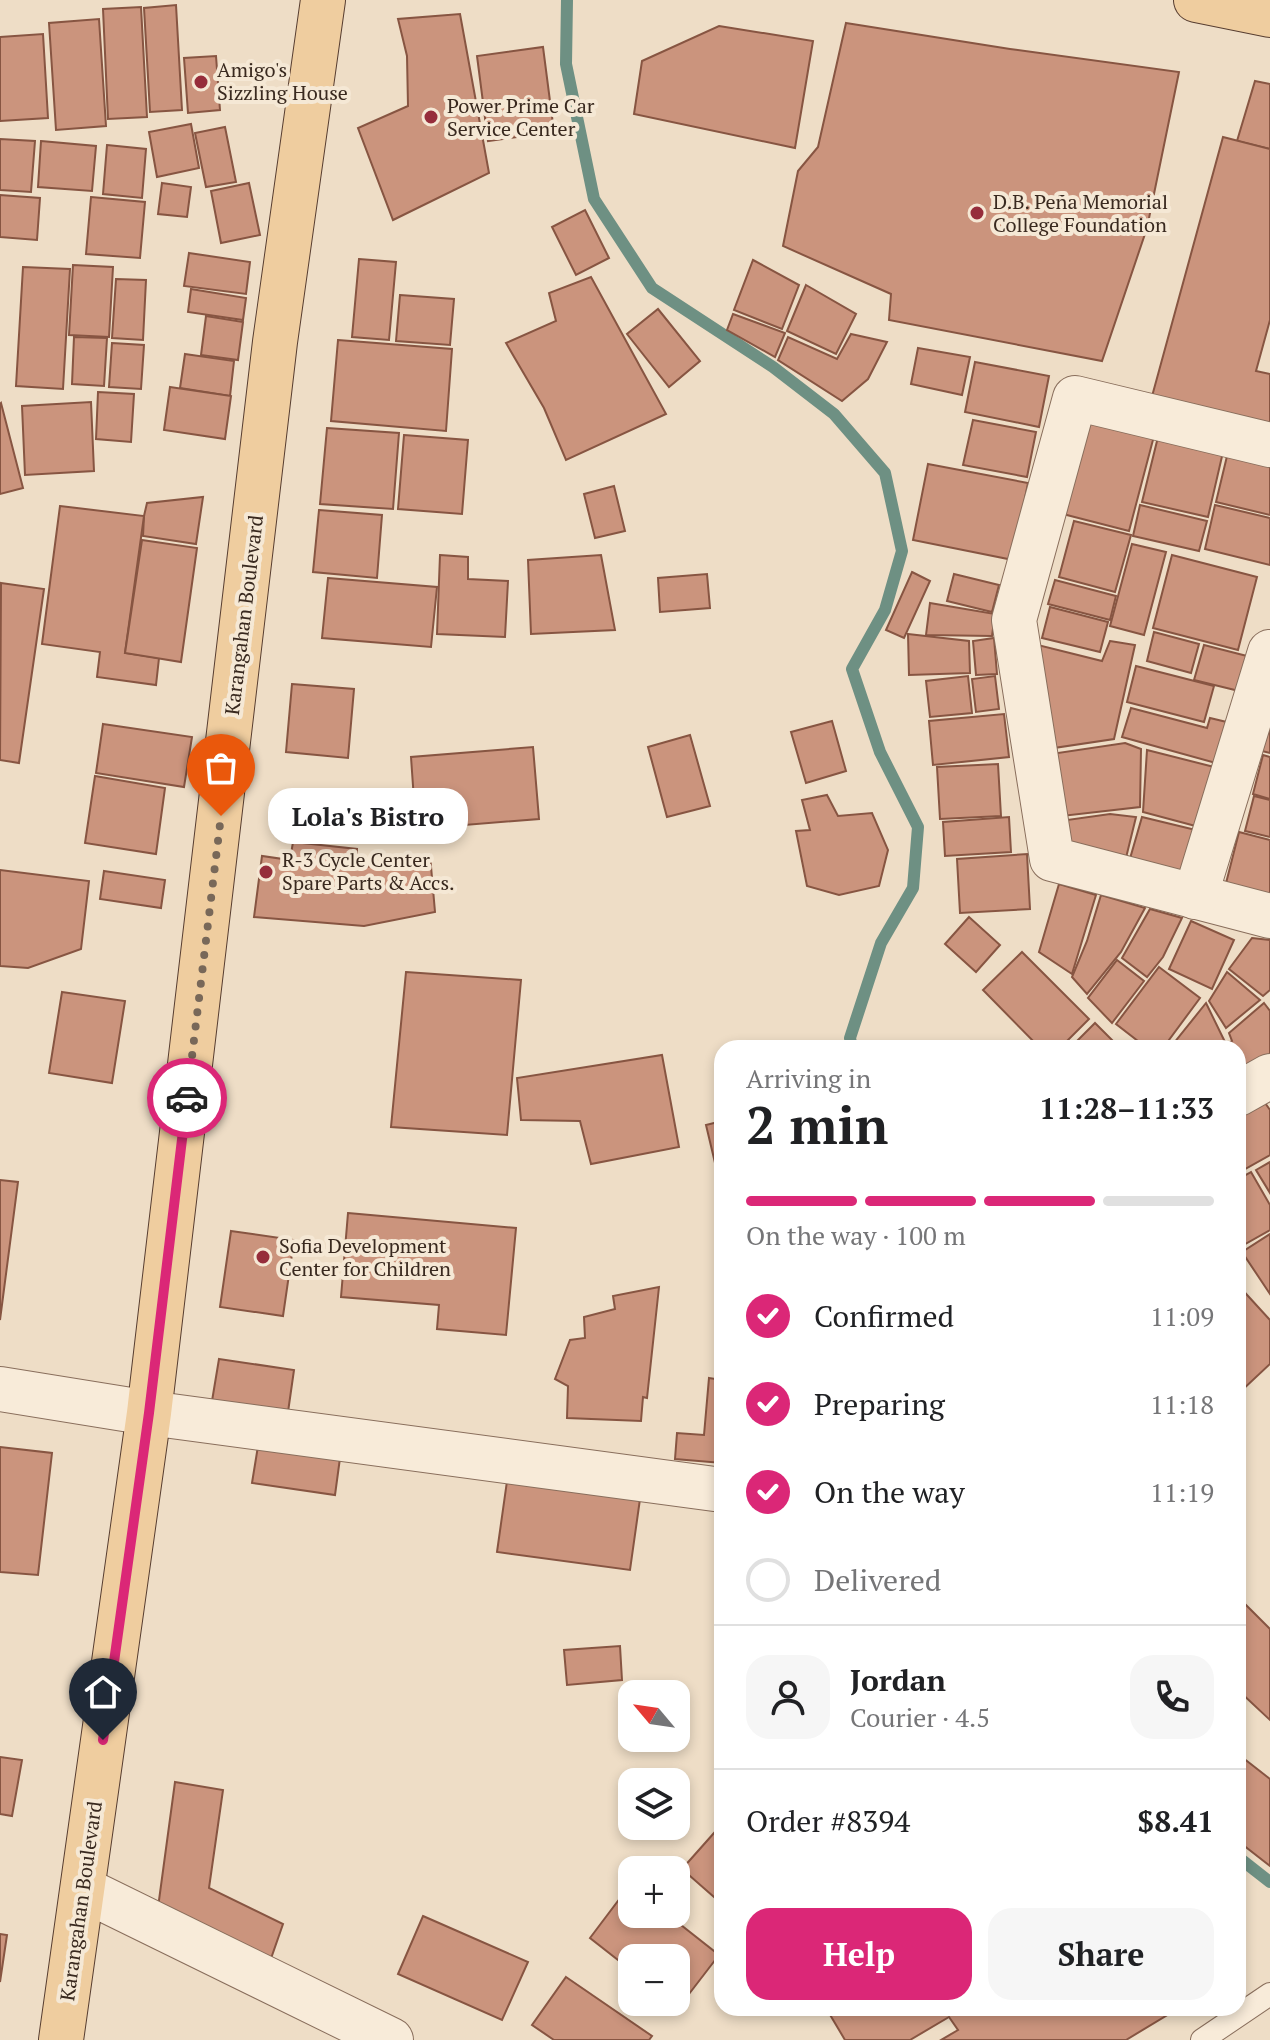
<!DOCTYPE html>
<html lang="en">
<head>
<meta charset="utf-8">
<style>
	body { margin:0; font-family:"PT Serif",serif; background:#f6f6f6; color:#202124; height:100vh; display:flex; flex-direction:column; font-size:30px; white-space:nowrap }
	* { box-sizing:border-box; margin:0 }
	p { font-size:26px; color:#757577 }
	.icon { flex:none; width:44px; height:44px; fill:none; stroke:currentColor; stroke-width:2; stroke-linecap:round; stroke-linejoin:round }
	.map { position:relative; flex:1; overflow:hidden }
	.details { position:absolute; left:714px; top:1040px; width:532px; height:976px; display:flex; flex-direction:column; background:#fff; border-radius:24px; box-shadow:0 4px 12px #0003 }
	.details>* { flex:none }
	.needle { width:52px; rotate:299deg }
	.buttons { position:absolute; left:618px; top:1680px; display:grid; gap:16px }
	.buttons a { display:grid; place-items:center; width:72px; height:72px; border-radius:16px; background:#fff; box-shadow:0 4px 12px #0003; font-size:40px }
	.pin { position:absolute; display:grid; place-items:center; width:68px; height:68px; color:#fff; margin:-82px -34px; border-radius:50% 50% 50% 0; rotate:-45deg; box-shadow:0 0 8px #0007 }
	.pin .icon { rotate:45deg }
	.courier { position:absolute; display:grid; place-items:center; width:80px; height:80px; margin:-40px; border:6px solid #db2777; border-radius:50%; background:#fff; color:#222; box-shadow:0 2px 10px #0007 }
	.bubble { position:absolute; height:56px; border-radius:24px; background:#fff; box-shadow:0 4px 12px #0003; font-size:26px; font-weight:600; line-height:56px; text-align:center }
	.overview em { font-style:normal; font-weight:600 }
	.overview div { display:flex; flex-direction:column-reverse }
	.overview { display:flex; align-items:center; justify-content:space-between; height:136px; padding:0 32px }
	h1 { font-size:52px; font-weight:600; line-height:60px }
	.bar { display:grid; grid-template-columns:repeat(4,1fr); gap:12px 8px; align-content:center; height:96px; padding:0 32px }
	.bar i { height:10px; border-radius:6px; background:#e0e0e0 }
	.bar .current { background:#db2777 }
	.bar p { grid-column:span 4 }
	.line { display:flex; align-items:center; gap:20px; padding:0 32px; border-top:2px solid #e0e0e0 }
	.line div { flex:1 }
	.round { display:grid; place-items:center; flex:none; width:84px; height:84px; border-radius:24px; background:#f6f6f6 }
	ol { padding:0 32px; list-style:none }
	li { display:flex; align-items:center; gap:24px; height:88px }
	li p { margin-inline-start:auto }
	li .icon { padding:8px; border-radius:50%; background:#db2777; color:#fff; stroke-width:4 }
	li:last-child { color:#757577 }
	li i { width:44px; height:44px; border:4px solid #e0e0e0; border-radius:50% }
	.button { display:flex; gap:16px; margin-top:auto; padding:16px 32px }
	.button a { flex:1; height:92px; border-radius:24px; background:#db2777; color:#fff; font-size:32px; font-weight:600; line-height:92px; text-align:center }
	.button a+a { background:#f6f6f6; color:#202124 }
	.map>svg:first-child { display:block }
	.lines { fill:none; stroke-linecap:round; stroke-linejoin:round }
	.stream { stroke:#6e9083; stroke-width:12 }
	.building { fill:#cb947d; stroke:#875542; stroke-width:2 }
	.service-casing { stroke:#896e5c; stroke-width:24 }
	.minor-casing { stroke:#896e5c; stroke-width:46 }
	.primary-casing { stroke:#573d30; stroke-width:46 }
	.service { stroke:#f8ebd9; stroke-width:22 }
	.minor { stroke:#f8ebd9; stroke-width:44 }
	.primary { stroke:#efcd9f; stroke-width:44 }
	.done { stroke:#786859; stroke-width:8; stroke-dasharray:0 14.4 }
	.route { stroke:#db2777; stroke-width:10 }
	.poi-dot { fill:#962d3b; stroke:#f5e8d5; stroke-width:3 }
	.labels { text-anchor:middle; stroke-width:8; stroke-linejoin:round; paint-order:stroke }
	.poi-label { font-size:20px; fill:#39291f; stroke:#f5e8d5; text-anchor:start }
	.street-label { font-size:20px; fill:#39291f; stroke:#f5e8d5 }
</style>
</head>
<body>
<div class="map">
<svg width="1270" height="2040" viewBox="0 0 1270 2040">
	<rect width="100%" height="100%" fill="#eeddc6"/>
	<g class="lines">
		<g class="stream">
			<polyline points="567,0 566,64 594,199 652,288 773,367 834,414 885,473 902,551 885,610 852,669 880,752 918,827 913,888 881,943 850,1038 852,1048"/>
			<polyline points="1238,1857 1270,1882"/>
		</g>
	</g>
	<g class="building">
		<polygon points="176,5 182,110 150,112 144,8"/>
		<polygon points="141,7 147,117 108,119 103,9"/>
		<polygon points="460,14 489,173 393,220 358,128 408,106 407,56 398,19"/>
		<polygon points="99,19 106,126 56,130 49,23"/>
		<polygon points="846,23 1010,49 1179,72 1147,228 1102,361 889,320 891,294 783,246 798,171 818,147"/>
		<polygon points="719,26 813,41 795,148 634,114 642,61"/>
		<polygon points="43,34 48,118 0,121 0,37"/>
		<polygon points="543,47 554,132 488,141 477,56"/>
		<polygon points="216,56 220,110 188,113 184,58"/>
		<polygon points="1255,81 1270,84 1270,149 1237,141"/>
		<polygon points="191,124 199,168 157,177 149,132"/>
		<polygon points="225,127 236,182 206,187 195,133"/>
		<polygon points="1223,137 1270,149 1270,320 1256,371 1270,374 1270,432 1151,400"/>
		<polygon points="0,139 35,141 31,192 0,190"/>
		<polygon points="41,141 96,146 92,191 38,187"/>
		<polygon points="107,145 146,149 142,198 103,194"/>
		<polygon points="162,183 191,187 187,217 158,214"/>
		<polygon points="249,183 260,235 221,243 211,191"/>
		<polygon points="0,195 40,198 37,240 0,237"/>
		<polygon points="91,197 145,202 140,258 86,254"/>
		<polygon points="585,210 609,258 576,275 552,227"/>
		<polygon points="189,253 250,262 246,294 184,286"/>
		<polygon points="359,259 396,262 389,340 352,337"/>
		<polygon points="753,260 799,285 782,329 734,310"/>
		<polygon points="73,265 113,267 109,337 69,335"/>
		<polygon points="23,267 70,269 63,389 16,386"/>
		<polygon points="591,277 666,414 566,460 544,408 506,343 556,321 549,293"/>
		<polygon points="116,279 146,280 143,340 112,338"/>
		<polygon points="806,285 856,314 836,354 787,331"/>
		<polygon points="191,289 246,298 243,320 188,312"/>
		<polygon points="400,295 454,299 450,345 396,341"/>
		<polygon points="658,309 700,361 669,387 627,334"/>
		<polygon points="733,314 785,333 775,357 727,330"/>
		<polygon points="206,316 243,322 238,360 201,355"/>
		<polygon points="851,334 887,342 868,379 842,401 778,360 788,337 837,359"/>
		<polygon points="74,337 107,338 104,386 72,384"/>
		<polygon points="338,340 452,349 446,431 331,421"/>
		<polygon points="112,343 144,345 141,389 109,387"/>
		<polygon points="918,348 970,357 962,395 911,384"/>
		<polygon points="185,354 234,361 230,396 180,388"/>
		<polygon points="975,362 1049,376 1039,427 965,412"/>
		<polygon points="170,387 231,396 225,439 164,430"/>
		<polygon points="98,392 134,394 131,442 96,439"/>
		<polygon points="91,402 94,471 25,475 22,406"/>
		<polygon points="1,403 23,488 0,494 0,404"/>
		<polygon points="1084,417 1154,436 1129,531 1059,513"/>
		<polygon points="973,420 1036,432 1027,477 963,465"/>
		<polygon points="327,428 399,433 393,509 320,504"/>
		<polygon points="404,435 468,440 462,514 398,509"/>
		<polygon points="1158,437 1223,452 1208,517 1142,502"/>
		<polygon points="1228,452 1270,461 1270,515 1216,502"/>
		<polygon points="928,464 1028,483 1013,560 913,540"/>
		<polygon points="614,486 625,531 595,538 584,494"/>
		<polygon points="203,497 196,544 143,536 144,516 147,503"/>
		<polygon points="1140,505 1207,521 1199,551 1133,536"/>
		<polygon points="1215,505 1270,518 1270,565 1205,549"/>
		<polygon points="60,506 144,516 125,653 159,658 156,685 97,677 100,652 42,644"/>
		<polygon points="319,510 382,515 377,578 313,572"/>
		<polygon points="1074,521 1131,535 1115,592 1059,577"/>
		<polygon points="142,540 197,548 181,662 125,653"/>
		<polygon points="1132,544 1166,552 1144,635 1110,626"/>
		<polygon points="440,555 468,557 468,579 508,581 505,637 437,634"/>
		<polygon points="601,555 615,630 531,634 528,560"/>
		<polygon points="1172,555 1257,577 1238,650 1153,628"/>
		<polygon points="912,572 930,581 904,638 886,630"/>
		<polygon points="707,574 710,608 660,612 658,578"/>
		<polygon points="954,574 999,585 992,612 947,601"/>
		<polygon points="328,578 437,587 431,647 322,638"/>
		<polygon points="1055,580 1116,596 1110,620 1048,604"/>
		<polygon points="1,583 44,589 19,763 0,760"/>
		<polygon points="930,603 995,614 992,636 926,635"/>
		<polygon points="1050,607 1108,622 1100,652 1042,638"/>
		<polygon points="1154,632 1199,644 1191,673 1147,661"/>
		<polygon points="908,634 969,641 970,673 909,675"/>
		<polygon points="994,638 997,674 976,675 973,641"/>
		<polygon points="1110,641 1135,645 1114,739 1047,749 1038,645 1102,661"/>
		<polygon points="1204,645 1247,656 1239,691 1194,680"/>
		<polygon points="1136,666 1214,686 1204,722 1127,702"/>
		<polygon points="968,676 972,713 930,717 926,681"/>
		<polygon points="995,676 999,709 976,712 972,679"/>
		<polygon points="292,684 354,689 348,758 286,752"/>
		<polygon points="1131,708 1207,728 1210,718 1235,724 1223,765 1122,737"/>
		<polygon points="1004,714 1009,757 933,765 929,721"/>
		<polygon points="832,721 846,771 806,783 791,732"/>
		<polygon points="103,724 192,737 184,787 96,773"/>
		<polygon points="1270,726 1270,753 1262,751"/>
		<polygon points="690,735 710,806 667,817 648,747"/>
		<polygon points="1125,743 1141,749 1140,807 1062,816 1051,754"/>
		<polygon points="533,747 539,819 416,829 411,757"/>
		<polygon points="1147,750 1222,769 1203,828 1143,812"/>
		<polygon points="1263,755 1270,757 1270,799 1253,794"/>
		<polygon points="998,764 1001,816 940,819 937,767"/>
		<polygon points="95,776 165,788 156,854 85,843"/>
		<polygon points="827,795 838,816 872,813 888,850 879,886 839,895 807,886 796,831 810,830 802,800"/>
		<polygon points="1254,796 1270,800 1270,837 1245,831"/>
		<polygon points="1110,814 1136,817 1123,870 1070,854 1060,821"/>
		<polygon points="1009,817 1011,852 945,856 943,822"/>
		<polygon points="1142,817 1204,832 1190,885 1127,869"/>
		<polygon points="1239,832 1270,840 1270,907 1223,895"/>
		<polygon points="293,842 357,849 356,869 430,855 435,912 364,926 254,917 262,856 290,860"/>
		<polygon points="1027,854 1030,909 960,913 957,859"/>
		<polygon points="0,870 89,881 81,949 28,968 0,966"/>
		<polygon points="104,871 165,880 161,908 100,899"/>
		<polygon points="1059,884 1096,895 1072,974 1039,952"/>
		<polygon points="1101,895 1145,908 1121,952 1087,994 1072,977 1087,941"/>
		<polygon points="1150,909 1182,918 1163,957 1147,977 1122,958"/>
		<polygon points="969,917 1000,945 976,972 945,944"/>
		<polygon points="1191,921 1234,940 1212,989 1169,969"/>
		<polygon points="1252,938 1270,940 1270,990 1263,996 1229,969"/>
		<polygon points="1022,952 1089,1019 1060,1048 1040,1048 983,990"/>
		<polygon points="1117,960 1144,981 1112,1023 1088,998"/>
		<polygon points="1159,967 1200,998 1163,1048 1147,1048 1116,1024"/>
		<polygon points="406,972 521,980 507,1135 391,1127"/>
		<polygon points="1227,972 1260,1000 1226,1028 1209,1001"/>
		<polygon points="62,992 125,1001 112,1083 49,1073"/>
		<polygon points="1206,1003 1225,1042 1217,1048 1170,1048"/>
		<polygon points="1264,1003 1270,1011 1270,1063 1238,1081 1238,1048 1223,1048 1232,1041 1229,1033"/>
		<polygon points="1095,1023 1120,1048 1070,1048"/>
		<polygon points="662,1055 679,1147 591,1164 580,1121 521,1120 517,1078"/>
		<polygon points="1263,1100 1270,1110 1270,1155 1238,1173 1238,1113"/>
		<polygon points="722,1121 722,1166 716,1167 706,1125"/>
		<polygon points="1270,1162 1270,1193 1256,1170"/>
		<polygon points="1251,1172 1270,1205 1270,1230 1240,1247 1238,1244 1238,1179"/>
		<polygon points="0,1180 18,1182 0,1320"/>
		<polygon points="348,1213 516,1228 506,1335 437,1329 439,1305 341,1297"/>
		<polygon points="231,1231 294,1240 283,1316 220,1307"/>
		<polygon points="1270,1234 1270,1294 1242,1252"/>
		<polygon points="1238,1285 1270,1320 1270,1364 1238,1394"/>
		<polygon points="659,1287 647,1398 643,1397 641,1421 567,1418 568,1386 555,1379 570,1340 585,1338 584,1317 615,1309 613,1296"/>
		<polygon points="219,1359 294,1370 288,1412 212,1401"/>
		<polygon points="709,1378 722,1380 722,1463 675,1459 677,1433 704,1435"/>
		<polygon points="258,1446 340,1458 335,1495 252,1483"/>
		<polygon points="0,1447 52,1453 38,1575 0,1572"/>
		<polygon points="507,1481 640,1499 630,1570 497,1552"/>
		<polygon points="1238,1597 1270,1629 1270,1720 1238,1690"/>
		<polygon points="620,1646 622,1680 567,1685 564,1650"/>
		<polygon points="1238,1754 1270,1779 1270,1866 1238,1841"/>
		<polygon points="0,1757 22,1760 12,1816 0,1814"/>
		<polygon points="175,1782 223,1790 209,1888 283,1924 268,1967 157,1915"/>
		<polygon points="722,1824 722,1904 682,1869"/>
		<polygon points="630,1885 632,1887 632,1914 667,1914 719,1955 679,2007 672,2002 676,2002 676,1958 632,1958 632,1971 590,1938"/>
		<polygon points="423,1916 528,1962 502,2020 398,1974"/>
		<polygon points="0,1934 7,1935 0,1982"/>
		<polygon points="566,1977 652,2036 649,2040 554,2040 532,2025"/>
		<polygon points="826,2008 990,2008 992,2011 997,2008 1179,2008 1126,2040 941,2040 958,2030 949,2017 910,2040 845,2040"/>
	</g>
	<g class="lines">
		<defs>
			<polyline id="service" points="1202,2040 1270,1994"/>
			<g id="minor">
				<polyline points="1270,445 1075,398 1014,620 1052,859 1270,916"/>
				<polyline points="1195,897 1270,652"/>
				<polyline points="1238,1094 1270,1076"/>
				<polyline points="0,1389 149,1413 722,1490"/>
				<polyline points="83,1889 391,2040"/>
			</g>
			<g id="primary">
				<polyline points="1196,0 1270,15"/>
				<polyline points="61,2040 149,1413 275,342 323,0"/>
			</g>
		</defs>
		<use href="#service" class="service-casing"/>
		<use href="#minor" class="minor-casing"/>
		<use href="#primary" class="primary-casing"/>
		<use href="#service" class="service"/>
		<use href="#minor" class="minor"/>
		<use href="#primary" class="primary"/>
	</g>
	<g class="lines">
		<polyline class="done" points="187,1098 221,816"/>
		<polyline class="route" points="103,1740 149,1413 187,1098"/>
	</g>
	<g class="poi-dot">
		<circle cx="201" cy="82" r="8"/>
		<circle cx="431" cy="117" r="8"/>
		<circle cx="977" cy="213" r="8"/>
		<circle cx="266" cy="872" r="8"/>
		<circle cx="263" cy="1257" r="8"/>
	</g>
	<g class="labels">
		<g class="poi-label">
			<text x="217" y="77">Amigo's<tspan x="217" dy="23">Sizzling House</tspan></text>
			<text x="447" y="113">Power Prime Car<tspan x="447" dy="23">Service Center</tspan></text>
			<text x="993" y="209">D.B. Peña Memorial<tspan x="993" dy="23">College Foundation</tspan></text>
			<text x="282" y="867">R-3 Cycle Center<tspan x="282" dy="23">Spare Parts &amp; Accs.</tspan></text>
			<text x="279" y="1253">Sofia Development<tspan x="279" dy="23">Center for Children</tspan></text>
		</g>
		<g class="street-label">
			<text transform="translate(244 615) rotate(-83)" y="7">Karangahan Boulevard</text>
			<text transform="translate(81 1901) rotate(-82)" y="7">Karangahan Boulevard</text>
		</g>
	</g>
</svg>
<div class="buttons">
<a><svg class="needle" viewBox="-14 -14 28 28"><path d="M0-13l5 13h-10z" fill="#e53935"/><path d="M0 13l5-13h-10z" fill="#757577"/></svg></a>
<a><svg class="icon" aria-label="layers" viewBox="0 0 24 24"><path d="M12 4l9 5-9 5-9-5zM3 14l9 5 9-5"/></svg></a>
<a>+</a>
<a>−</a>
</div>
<div class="pin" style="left:221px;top:816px;background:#ea580c"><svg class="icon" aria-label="bag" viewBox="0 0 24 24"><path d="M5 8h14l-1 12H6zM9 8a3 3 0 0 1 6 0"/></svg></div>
<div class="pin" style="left:103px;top:1740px;background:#1f2937"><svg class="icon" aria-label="home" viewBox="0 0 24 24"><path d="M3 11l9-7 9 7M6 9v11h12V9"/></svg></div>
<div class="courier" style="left:187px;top:1098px"><svg class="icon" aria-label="car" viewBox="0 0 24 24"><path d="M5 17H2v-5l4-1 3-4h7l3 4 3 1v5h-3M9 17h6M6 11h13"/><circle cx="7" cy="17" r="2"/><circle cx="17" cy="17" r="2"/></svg></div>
<div class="bubble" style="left:268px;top:788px;width:200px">Lola's Bistro</div>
<section class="details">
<div class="overview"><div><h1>2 min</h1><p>Arriving in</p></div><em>11:28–11:33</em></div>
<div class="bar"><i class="current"></i><i class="current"></i><i class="current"></i><i></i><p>On the way · 100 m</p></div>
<ol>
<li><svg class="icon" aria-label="check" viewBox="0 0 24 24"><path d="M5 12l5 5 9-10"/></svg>Confirmed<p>11:09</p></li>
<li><svg class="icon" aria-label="check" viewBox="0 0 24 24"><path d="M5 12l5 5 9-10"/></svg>Preparing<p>11:18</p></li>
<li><svg class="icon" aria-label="check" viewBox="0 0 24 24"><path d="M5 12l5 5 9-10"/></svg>On the way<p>11:19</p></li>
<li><i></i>Delivered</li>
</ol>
<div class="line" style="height:144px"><a class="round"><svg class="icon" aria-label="person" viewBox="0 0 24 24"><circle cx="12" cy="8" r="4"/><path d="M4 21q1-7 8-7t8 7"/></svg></a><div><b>Jordan</b><p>Courier · 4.5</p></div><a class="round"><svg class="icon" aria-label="phone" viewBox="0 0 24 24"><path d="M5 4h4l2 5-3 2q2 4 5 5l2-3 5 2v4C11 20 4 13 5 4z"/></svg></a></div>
<div class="line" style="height:104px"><div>Order #8394</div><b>$8.41</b></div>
<div class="button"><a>Help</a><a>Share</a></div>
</section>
</div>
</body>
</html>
